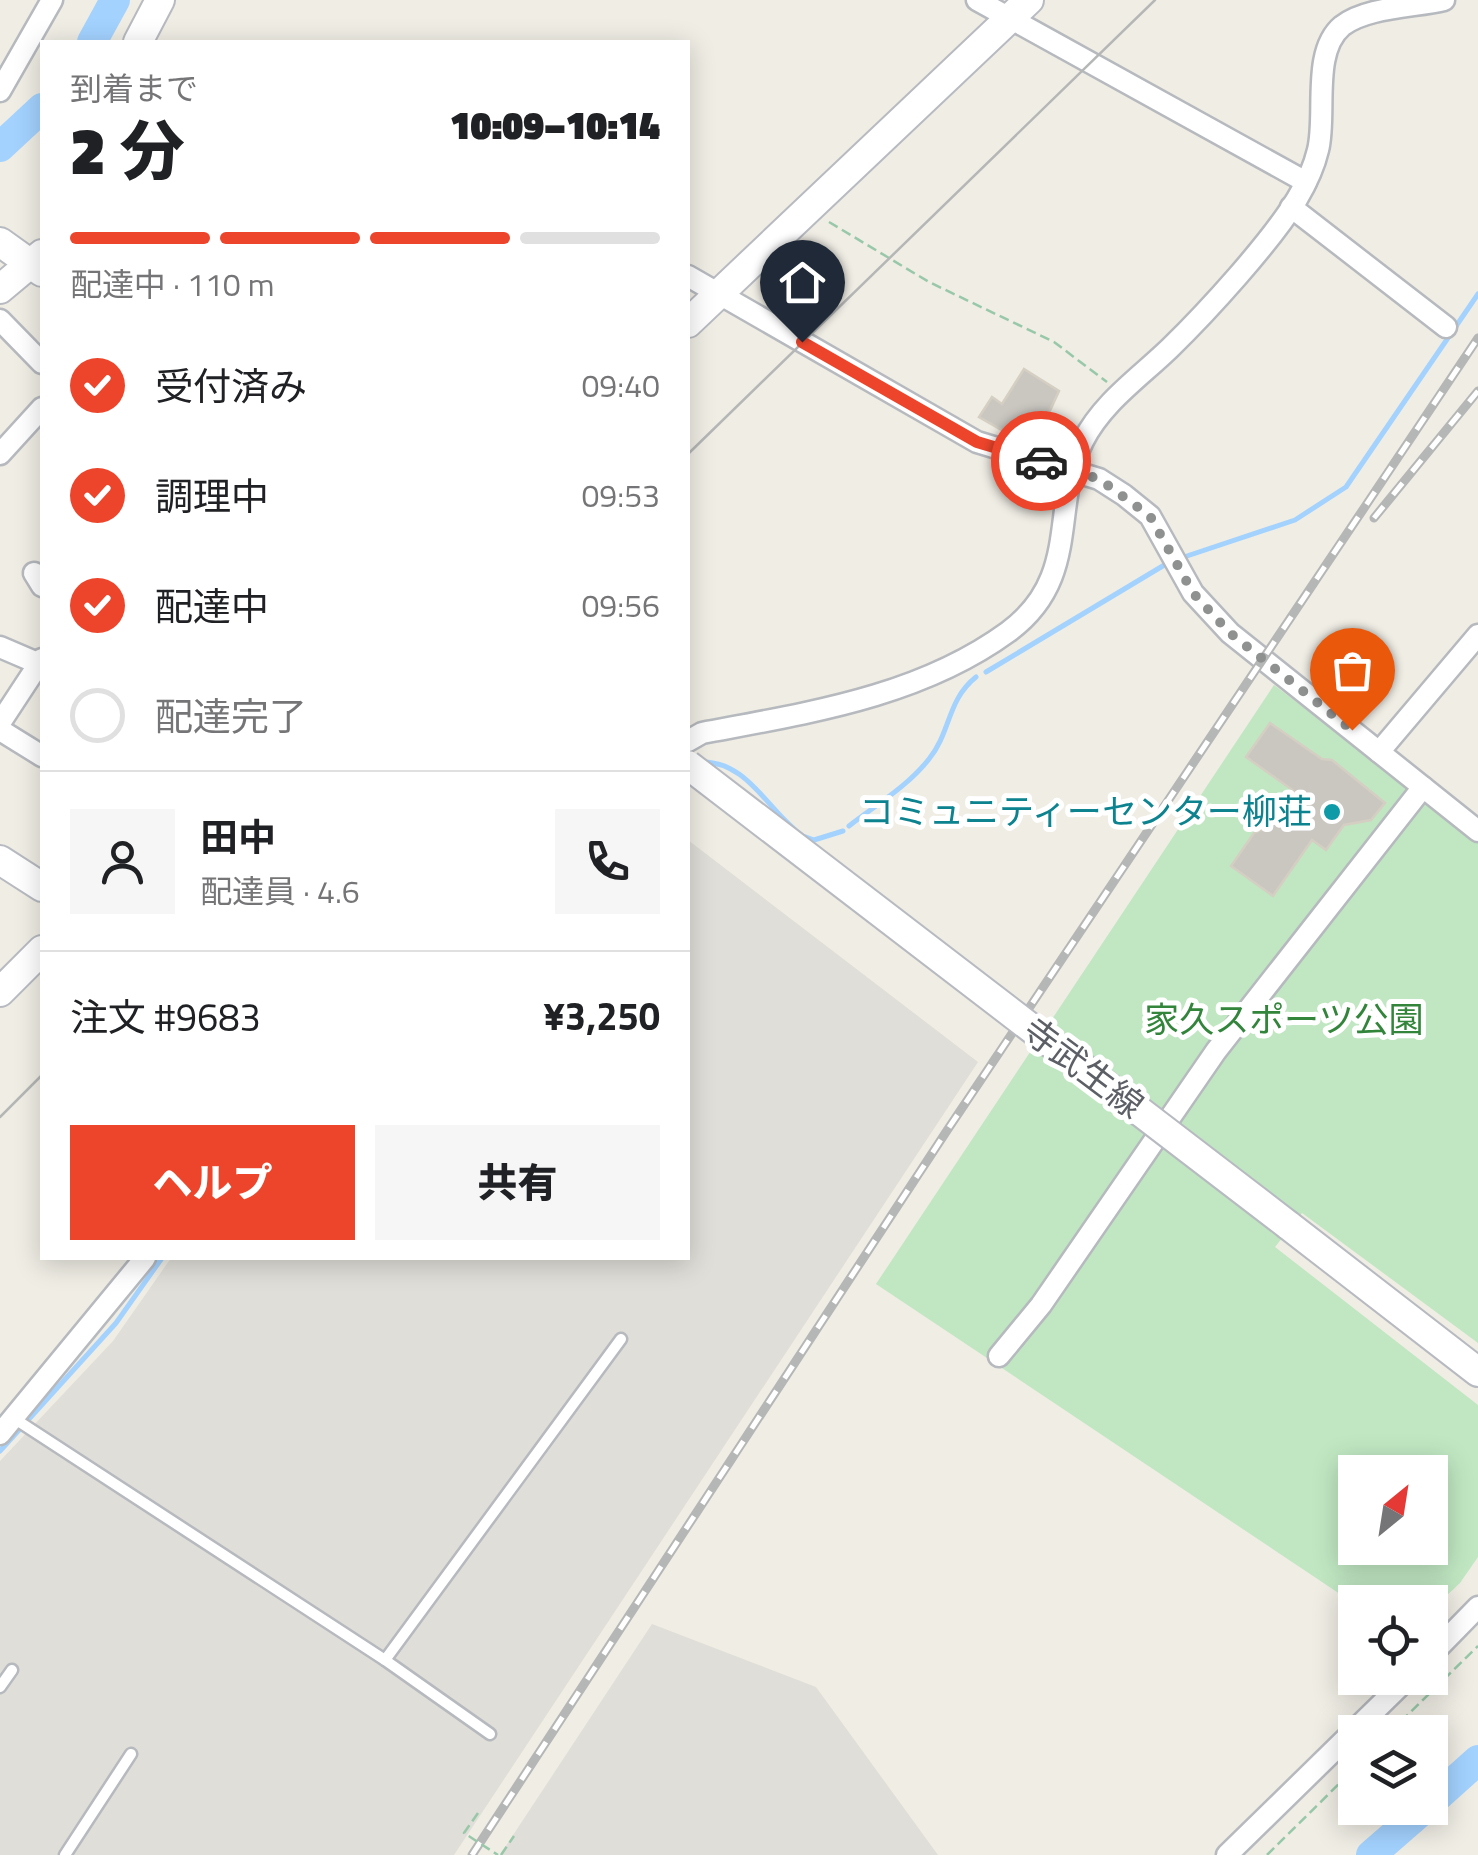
<!DOCTYPE html>
<html lang="ja">
<head>
<meta charset="utf-8">
<style>
	body { margin:0; font-family:"Titillium Web","Noto Sans JP",sans-serif; background:#f6f6f6; color:#202124; height:100vh; display:flex; flex-direction:column; font-size:38px; white-space:nowrap }
	* { box-sizing:border-box; margin:0 }
	p { font-size:32px; color:#757577 }
	.icon { flex:none; width:55px; height:55px; fill:none; stroke:currentColor; stroke-width:2; stroke-linecap:round; stroke-linejoin:round }
	.map { position:relative; flex:1; overflow:hidden }
	.details { position:absolute; left:40px; top:40px; width:650px; height:1220px; display:flex; flex-direction:column; background:#fff; border-radius:0px; box-shadow:0 5px 25px #0003 }
	.details>* { flex:none }
	.needle { width:65px; rotate:30deg }
	.controls { position:absolute; left:1338px; top:1455px; display:grid; gap:20px }
	.controls a { display:grid; place-items:center; width:110px; height:110px; border-radius:0px; background:#fff; box-shadow:0 5px 25px #0003; font-size:50px }
	.pin { position:absolute; display:grid; place-items:center; width:85px; height:85px; color:#fff; margin:-102px -42px; border-radius:50% 50% 50% 0; rotate:-45deg; box-shadow:0 0 10px #0007 }
	.pin .icon { rotate:45deg }
	.courier { position:absolute; display:grid; place-items:center; width:100px; height:100px; margin:-50px; border:8px solid #ed452b; border-radius:50%; background:#fff; color:#222; box-shadow:0 2px 12px #0007 }
	.overview em { font-style:normal; font-weight:800 }
	.overview div { display:flex; flex-direction:column-reverse }
	.overview { display:flex; align-items:center; justify-content:space-between; height:170px; padding:0 30px }
	h1 { font-size:65px; font-weight:800; line-height:75px }
	.bar { display:grid; grid-template-columns:repeat(4,1fr); gap:15px 10px; align-content:center; height:120px; padding:0 30px }
	.bar i { height:12px; border-radius:8px; background:#e0e0e0 }
	.bar .active { background:#ed452b }
	.bar p { grid-column:span 4 }
	.line { display:flex; align-items:center; gap:25px; padding:0 30px; border-top:2px solid #e0e0e0 }
	.line div { flex:1 }
	.round { display:grid; place-items:center; flex:none; width:105px; height:105px; border-radius:0px; background:#f6f6f6 }
	ol { padding:0 30px; list-style:none }
	li { display:flex; align-items:center; gap:30px; height:110px }
	li p { margin-inline-start:auto }
	li .icon { padding:10px; border-radius:50%; background:#ed452b; color:#fff; stroke-width:4 }
	li:last-child { color:#757577 }
	li i { width:55px; height:55px; border:5px solid #e0e0e0; border-radius:50% }
	.primary-button { display:flex; gap:20px; margin-top:auto; padding:20px 30px }
	.primary-button a { flex:1; height:115px; border-radius:0px; background:#ed452b; color:#fff; font-size:40px; font-weight:800; line-height:115px; text-align:center }
	.primary-button a+a { background:#f6f6f6; color:#202124 }
	.map>svg:first-child { display:block }
	.industrial { fill:#e0ded8 }
	.green { fill:#c0e7c2; fill-rule:evenodd }
	.lines { fill:none; stroke-linecap:round; stroke-linejoin:round }
	.stream { stroke:#a3d2ff; stroke-width:5 }
	.river { stroke:#a3d2ff; stroke-width:30 }
	.building { fill:#cac7c1; stroke:#d4cfc2; stroke-width:2.5 }
	.lane-casing { stroke:#b6b9be; stroke-width:15 }
	.street-casing { stroke:#b6b9be; stroke-width:25 }
	.secondary-casing { stroke:#b7bac0; stroke-width:32 }
	.path { stroke:#98c8a9; stroke-width:2.5; stroke-dasharray:10 5; stroke-linecap:butt }
	.lane { stroke:#fff; stroke-width:10 }
	.street { stroke:#fff; stroke-width:20 }
	.secondary { stroke:#fff; stroke-width:28 }
	.tram { stroke:#b5b6b6; stroke-width:2.5 }
	.rail-casing { stroke:#b5b6b6; stroke-width:9 }
	.rail { stroke:#fff; stroke-width:5; stroke-dasharray:15; stroke-linecap:butt }
	.secondary-bridge-casing { stroke:#b7bac0; stroke-width:32; stroke-linecap:butt }
	.path-bridge { stroke:#98c8a9; stroke-width:2.5; stroke-dasharray:10 5; stroke-linecap:butt }
	.secondary-bridge { stroke:#fff; stroke-width:28 }
	.done { stroke:#8f9191; stroke-width:10; stroke-dasharray:0 18 }
	.route { stroke:#ed452b; stroke-width:12 }
	.culture-dot { fill:#0f9aa8; stroke:#fff; stroke-width:4 }
	.labels { text-anchor:middle; stroke-width:10; stroke-linejoin:round; paint-order:stroke }
	.culture-label { font-size:35px; fill:#0d838f; stroke:#fff; text-anchor:end }
	.park-label { font-size:35px; fill:#32853b; stroke:#fff }
	.street-label { font-size:35px; fill:#5c5f65; stroke:#fff }
</style>
</head>
<body>
<div class="map">
<svg width="1478" height="1855" viewBox="0 0 1478 1855">
	<rect width="100%" height="100%" fill="#efede4"/>
	<g class="industrial">
		<polygon points="688,840 978,1062 454,1855 0,1855 0,1461 113,1341 171,1258 688,1258"/>
		<polygon points="652,1624 816,1687 938,1855 500,1855"/>
	</g>
	<path class="green" d="M1274,685L1478,839V1343L1302,1213L1275,1247L1478,1405V1557L1460,1583L1430,1611V1602L1355,1604L876,1284ZM1355,1472H1430V1548H1355Z"/>
	<g class="lines">
		<g class="stream">
			<polyline points="1181,558 1295,520 1346,487 1478,294"/>
			<polyline points="986,672 1166,564"/>
			<path d="M700,762C748,760 768,812 803,836L814,840L843,831"/>
			<path d="M849,826C876,805 908,786 929,759C951,732 947,700 976,677"/>
			<polyline points="0,1451 116,1323 162,1258"/>
		</g>
		<g class="river">
			<polyline points="92,42 115,0"/>
			<polyline points="0,147 42,108"/>
			<polyline points="1430,1803 1478,1760"/>
			<polyline points="1371,1855 1425,1808"/>
		</g>
	</g>
	<g class="building">
		<polygon points="1024,369 1059,391 1047,417 1034,419 1021,441 979,417 992,397 1002,404"/>
		<polygon points="1270,723 1322,759 1332,760 1385,803 1371,820 1344,825 1326,850 1312,840 1273,896 1231,866 1254,833 1279,822 1298,794 1246,757"/>
	</g>
	<g class="lines">
		<defs>
			<g id="lane">
				<polyline points="15,1419 385,1660 490,1734"/>
				<polyline points="385,1660 621,1339"/>
				<polyline points="0,1687 12,1670"/>
				<polyline points="65,1855 131,1754"/>
			</g>
			<g id="street">
				<polyline points="977,0 1306,182"/>
				<polyline points="0,91 52,0"/>
				<polyline points="1291,207 1446,327"/>
				<polyline points="688,276 977,442 1099,479 1124,495 1150,516 1193,593 1230,633 1478,831"/>
				<polyline points="0,320 42,363"/>
				<polyline points="0,454 42,408"/>
				<polyline points="34,573 42,586"/>
				<polyline points="0,647 42,665"/>
				<polyline points="0,723 42,659"/>
				<polyline points="0,730 42,756"/>
				<path d="M688,741L702,733C807,713 919,697 1008,632C1082,578 1050,506 1083,441C1103,402 1139,378 1170,348C1207,312 1271,242 1297,199C1306,184 1314,167 1318,150C1327,115 1311,52 1342,26C1366,7 1415,7 1444,0"/>
				<polyline points="1379,752 1478,635"/>
				<polyline points="999,1356 1041,1305 1216,1051 1423,787"/>
				<polyline points="0,1434 145,1258"/>
				<polyline points="1430,1656 1478,1607"/>
				<polyline points="1227,1855 1408,1678"/>
			</g>
			<g id="secondary">
				<polyline points="138,42 160,0"/>
				<polyline points="0,242 42,272"/>
				<polyline points="0,289 42,254"/>
				<polyline points="688,323 1029,0"/>
				<polyline points="0,860 42,887"/>
				<polyline points="0,992 42,950"/>
				<polyline points="1288,1225 1478,1372"/>
			</g>
		</defs>
		<use href="#lane" class="lane-casing"/>
		<use href="#street" class="street-casing"/>
		<use href="#secondary" class="secondary-casing"/>
		<g class="path">
			<polyline points="829,222 929,282 1054,342 1107,382"/>
			<polyline points="1390,1732 1478,1646"/>
			<polyline points="501,1855 514,1836"/>
			<polyline points="1267,1855 1355,1768"/>
		</g>
		<use href="#lane" class="lane"/>
		<use href="#street" class="street"/>
		<use href="#secondary" class="secondary"/>
		<g class="tram">
			<polyline points="688,454 1155,0"/>
			<polyline points="0,1117 42,1075"/>
		</g>
		<defs>
			<g id="rail">
				<polyline points="1374,518 1478,391"/>
				<polyline points="472,1855 948,1129 1478,338"/>
			</g>
		</defs>
		<use href="#rail" class="rail-casing"/>
		<use href="#rail" class="rail"/>
		<defs>
			<polyline id="secondary-bridge" points="688,765 1288,1225"/>
		</defs>
		<use href="#secondary-bridge" class="secondary-bridge-casing"/>
		<polyline class="path-bridge" points="478,1813 464,1833 498,1855"/>
		<use href="#secondary-bridge" class="secondary-bridge"/>
	</g>
	<g class="lines">
		<polyline class="done" points="1041,461 1099,479 1150,516 1193,593 1230,633 1352,730"/>
		<polyline class="route" points="802,342 977,442 1041,461"/>
	</g>
	<circle class="culture-dot" cx="1332" cy="812" r="10"/>
	<g class="labels">
		<g class="culture-label">
			<text x="1312" y="824">コミュニティーセンター柳荘</text>
		</g>
		<g class="park-label">
			<text x="1284" y="1032">家久スポーツ公園</text>
		</g>
		<g class="street-label">
			<text transform="translate(1083 1068) rotate(37)" y="12">寺武生線</text>
		</g>
	</g>
</svg>
<div class="controls">
<a><svg class="needle" viewBox="-14 -14 28 28"><path d="M0-13l5 13h-10z" fill="#e53935"/><path d="M0 13l5-13h-10z" fill="#757577"/></svg></a>
<a><svg class="icon" aria-label="locate" viewBox="0 0 24 24"><circle cx="12" cy="12" r="6"/><path d="M12 2v4M12 18v4M2 12h4M18 12h4"/></svg></a>
<a><svg class="icon" aria-label="layers" viewBox="0 0 24 24"><path d="M12 4l9 5-9 5-9-5zM3 14l9 5 9-5"/></svg></a>
</div>
<div class="pin" style="left:1352px;top:730px;background:#ea580c"><svg class="icon" aria-label="bag" viewBox="0 0 24 24"><path d="M5 8h14l-1 12H6zM9 8a3 3 0 0 1 6 0"/></svg></div>
<div class="pin" style="left:802px;top:342px;background:#1f2937"><svg class="icon" aria-label="home" viewBox="0 0 24 24"><path d="M3 11l9-7 9 7M6 9v11h12V9"/></svg></div>
<div class="courier" style="left:1041px;top:461px"><svg class="icon" aria-label="car" viewBox="0 0 24 24"><path d="M5 17H2v-5l4-1 3-4h7l3 4 3 1v5h-3M9 17h6M6 11h13"/><circle cx="7" cy="17" r="2"/><circle cx="17" cy="17" r="2"/></svg></div>
<section class="details">
<div class="overview"><div><h1>2 分</h1><p>到着まで</p></div><em>10:09–10:14</em></div>
<div class="bar"><i class="active"></i><i class="active"></i><i class="active"></i><i></i><p>配達中 · 110 m</p></div>
<ol>
<li><svg class="icon" aria-label="check" viewBox="0 0 24 24"><path d="M5 12l5 5 9-10"/></svg>受付済み<p>09:40</p></li>
<li><svg class="icon" aria-label="check" viewBox="0 0 24 24"><path d="M5 12l5 5 9-10"/></svg>調理中<p>09:53</p></li>
<li><svg class="icon" aria-label="check" viewBox="0 0 24 24"><path d="M5 12l5 5 9-10"/></svg>配達中<p>09:56</p></li>
<li><i></i>配達完了</li>
</ol>
<div class="line" style="height:180px"><a class="round"><svg class="icon" aria-label="person" viewBox="0 0 24 24"><circle cx="12" cy="8" r="4"/><path d="M4 21q1-7 8-7t8 7"/></svg></a><div><b>田中</b><p>配達員 · 4.6</p></div><a class="round"><svg class="icon" aria-label="phone" viewBox="0 0 24 24"><path d="M5 4h4l2 5-3 2q2 4 5 5l2-3 5 2v4C11 20 4 13 5 4z"/></svg></a></div>
<div class="line" style="height:130px"><div>注文 #9683</div><b>¥3,250</b></div>
<div class="primary-button"><a>ヘルプ</a><a>共有</a></div>
</section>
</div>
</body>
</html>
